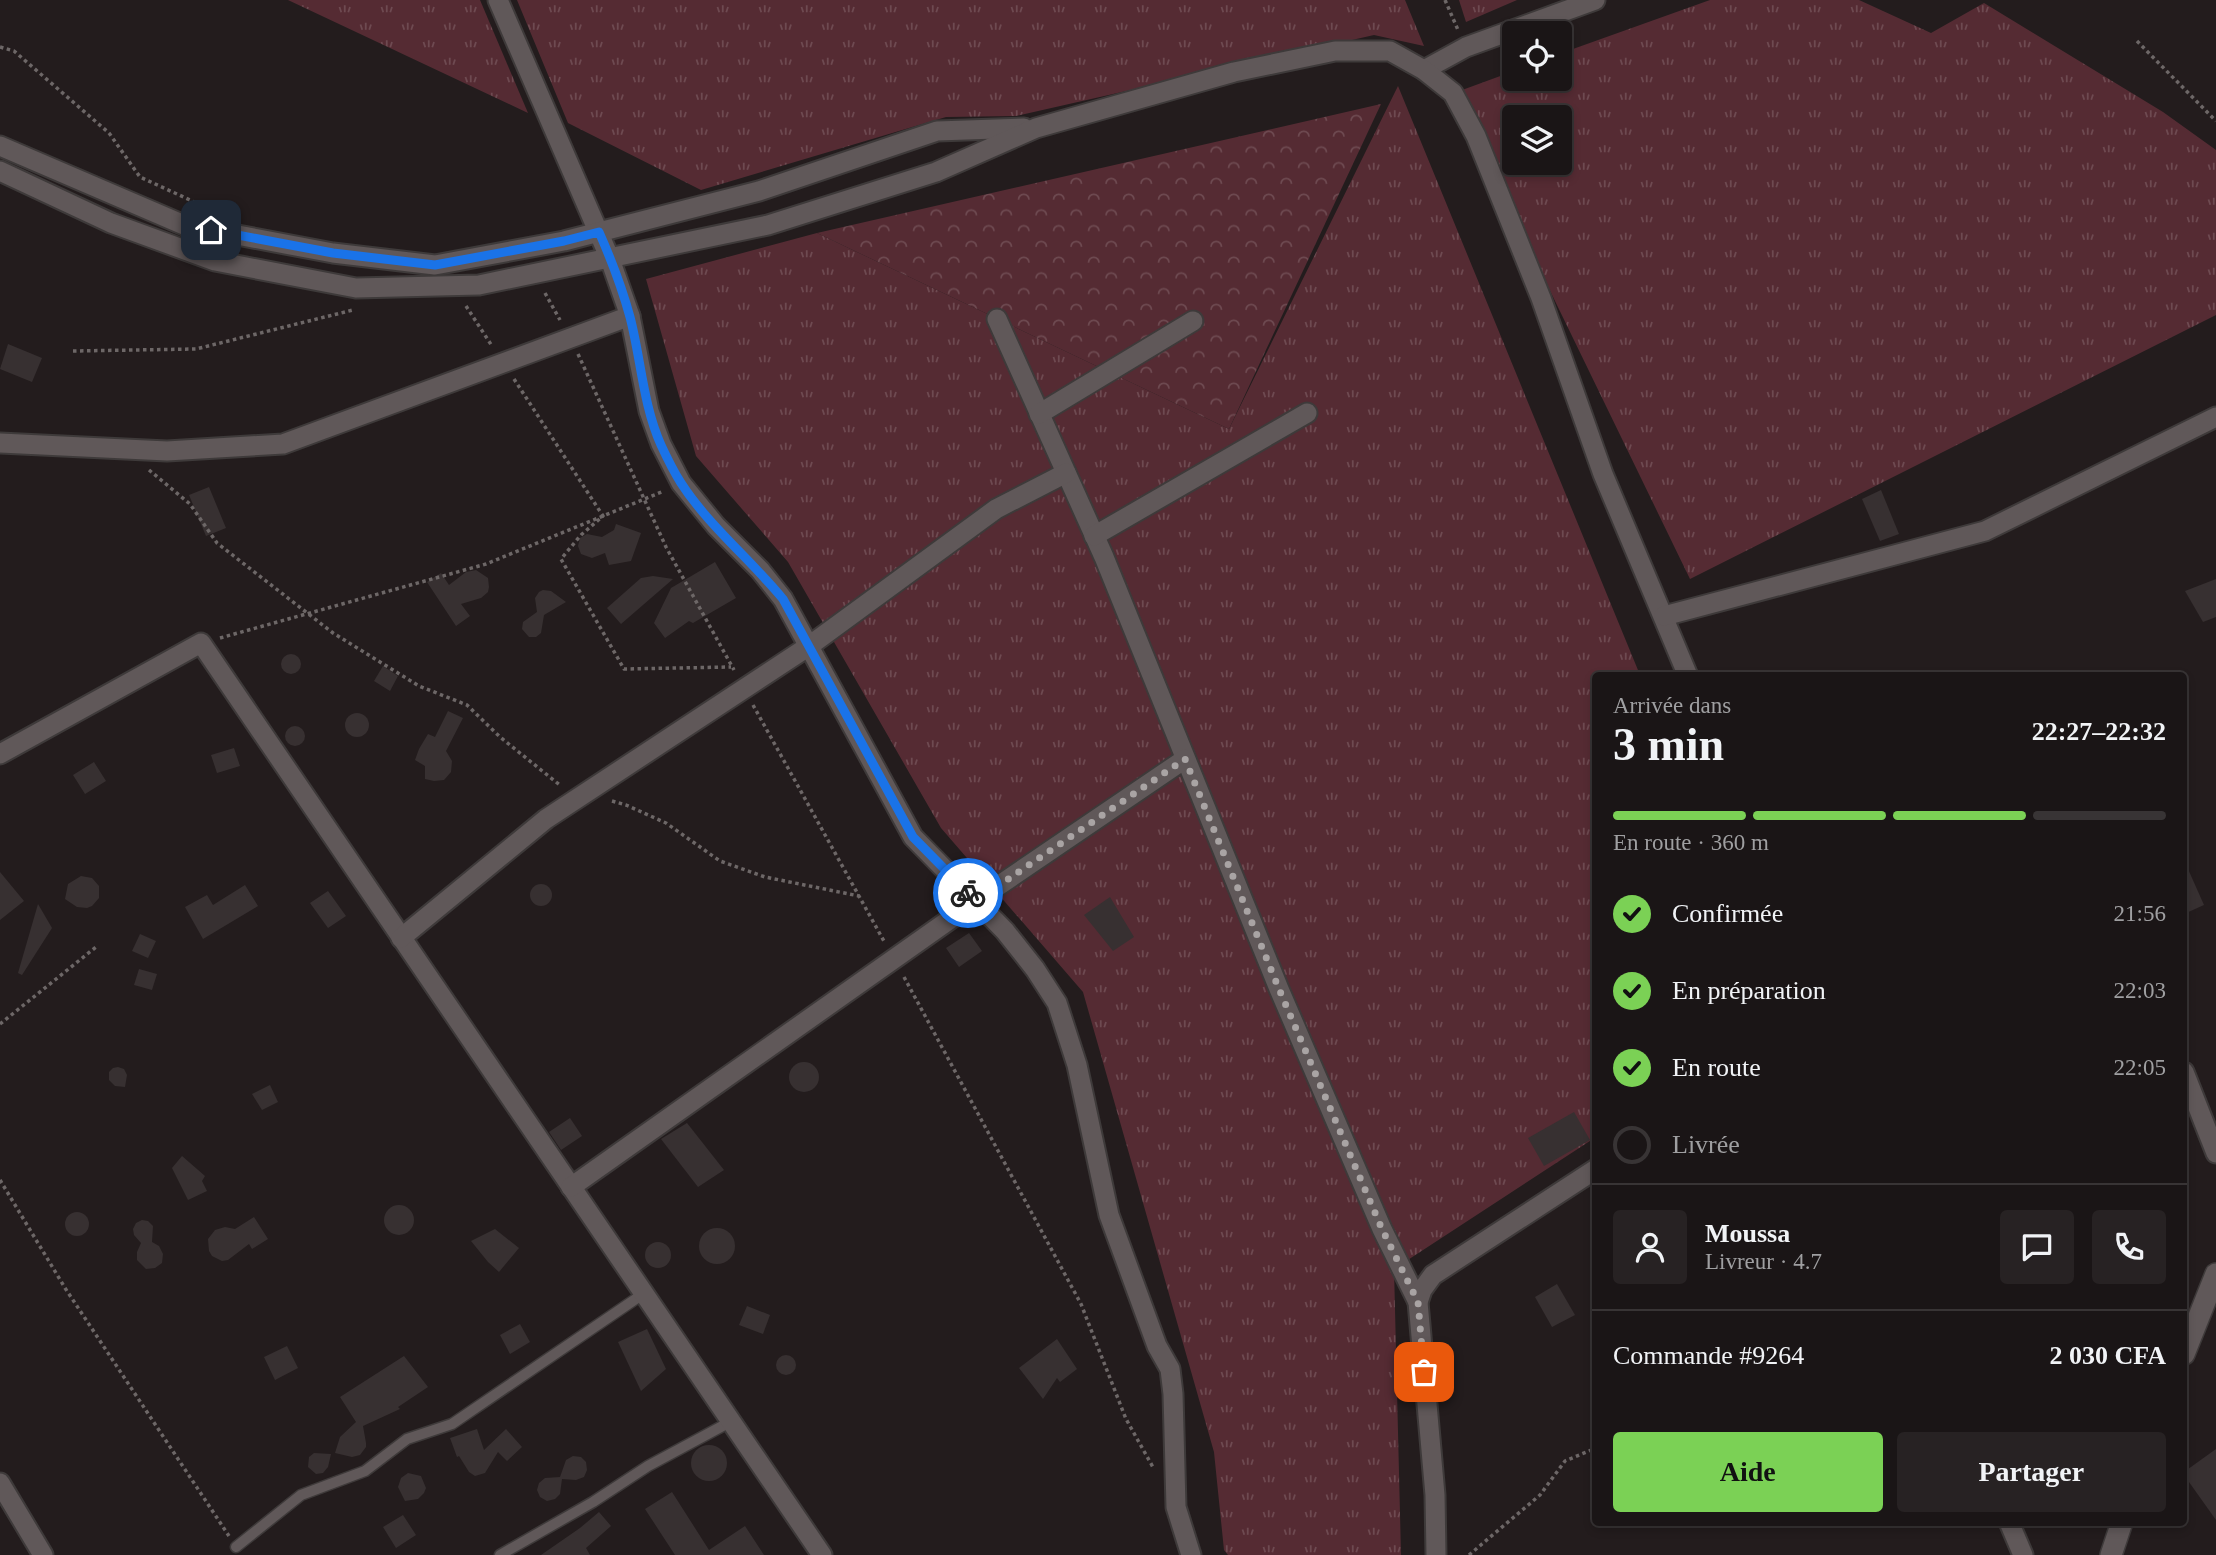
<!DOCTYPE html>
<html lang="fr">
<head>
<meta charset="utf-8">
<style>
	body { margin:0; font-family:"Times New Roman",serif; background:#272223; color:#f1f3f6; height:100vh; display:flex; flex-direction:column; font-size:26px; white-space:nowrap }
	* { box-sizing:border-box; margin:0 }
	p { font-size:23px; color:#9f9fa1 }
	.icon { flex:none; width:38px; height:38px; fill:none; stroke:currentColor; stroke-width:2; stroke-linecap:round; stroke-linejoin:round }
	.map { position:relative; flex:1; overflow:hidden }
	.panel { position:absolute; left:1592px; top:672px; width:595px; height:854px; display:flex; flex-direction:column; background:#1a1516; border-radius:7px; box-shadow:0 4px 10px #0003,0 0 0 2px #383435 }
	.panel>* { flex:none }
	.controls { position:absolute; left:1502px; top:21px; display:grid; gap:14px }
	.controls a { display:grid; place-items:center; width:70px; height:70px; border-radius:7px; background:#1a1516; box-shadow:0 4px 10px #0003,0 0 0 2px #383435; font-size:35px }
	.pin { position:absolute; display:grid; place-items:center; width:60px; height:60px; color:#fff; margin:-30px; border-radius:14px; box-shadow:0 4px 10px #0006 }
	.courier { position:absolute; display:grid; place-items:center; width:70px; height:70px; margin:-35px; border:5px solid #1a73e8; border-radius:50%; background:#fff; color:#222; box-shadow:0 2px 9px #0007 }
	.headline em { font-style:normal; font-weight:800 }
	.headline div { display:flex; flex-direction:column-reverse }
	.headline { display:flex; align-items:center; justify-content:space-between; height:119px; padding:0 21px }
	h1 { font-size:46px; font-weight:800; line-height:52px }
	.bar { display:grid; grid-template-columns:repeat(4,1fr); gap:10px 7px; align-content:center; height:84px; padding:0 21px }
	.bar i { height:9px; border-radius:5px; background:#383435 }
	.bar .on { background:#7bd155 }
	.bar p { grid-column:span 4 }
	.line { display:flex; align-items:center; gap:18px; padding:0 21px; border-top:2px solid #383435 }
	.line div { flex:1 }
	.round { display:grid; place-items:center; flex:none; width:74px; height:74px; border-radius:7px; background:#272223 }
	ol { padding:0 21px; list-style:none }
	li { display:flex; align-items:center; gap:21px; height:77px }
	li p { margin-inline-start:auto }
	li .icon { padding:7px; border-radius:50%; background:#7bd155; color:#111; stroke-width:4 }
	li:last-child { color:#9f9fa1 }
	li i { width:38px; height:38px; border:4px solid #383435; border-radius:50% }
	.primary-button { display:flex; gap:14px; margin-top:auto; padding:14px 21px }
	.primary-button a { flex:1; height:80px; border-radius:7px; background:#7bd155; color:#111; font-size:28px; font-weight:800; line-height:80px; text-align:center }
	.primary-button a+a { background:#272223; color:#f1f3f6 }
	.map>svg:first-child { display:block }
	.grass { fill:url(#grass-tufts); fill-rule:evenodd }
	.forest { fill:url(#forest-crowns) }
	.building { fill:#373031 }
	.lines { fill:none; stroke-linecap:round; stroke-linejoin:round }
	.lane-casing { stroke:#3e3a3a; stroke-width:13 }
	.street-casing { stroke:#3e3a3a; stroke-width:23 }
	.secondary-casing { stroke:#3e3a3a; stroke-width:24 }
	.path { stroke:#6d6767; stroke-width:3.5; stroke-dasharray:3.5 3.5; stroke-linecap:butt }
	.lane { stroke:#605859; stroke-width:10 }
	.street { stroke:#605859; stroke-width:19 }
	.secondary { stroke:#605859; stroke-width:21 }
	.done { stroke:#a9a4a4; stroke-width:7; stroke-dasharray:0 12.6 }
	.route { stroke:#1a73e8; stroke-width:9 }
</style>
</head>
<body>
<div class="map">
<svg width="2216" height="1555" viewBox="0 0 2216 1555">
	<defs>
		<pattern id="grass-tufts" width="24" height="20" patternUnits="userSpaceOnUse" patternTransform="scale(1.75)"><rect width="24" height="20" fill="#552b33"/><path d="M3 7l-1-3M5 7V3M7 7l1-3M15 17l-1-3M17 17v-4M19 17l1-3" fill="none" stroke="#6e4a51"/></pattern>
		<pattern id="forest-crowns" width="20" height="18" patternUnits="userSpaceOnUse" patternTransform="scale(1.75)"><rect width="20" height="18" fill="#552b33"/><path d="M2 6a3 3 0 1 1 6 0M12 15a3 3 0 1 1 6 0" fill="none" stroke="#6e4a51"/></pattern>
	</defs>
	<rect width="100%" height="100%" fill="#231c1d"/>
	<g class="grass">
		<polygon points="288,0 480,0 528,113"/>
		<polygon points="517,0 1405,0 1424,46 1374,35 1016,116 946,117 701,190 568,123"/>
		<polygon points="1459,0 1517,0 1466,22"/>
		<path d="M1710,0H1859L1931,33L1984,3L2163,112L2216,150V315L1690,579L1454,93L1514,71V79H1559V54ZM1514,117H1559V163H1514Z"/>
		<polygon points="1398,86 1640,675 1596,676 1596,1137 1394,1269 1401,1555 1228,1555 1224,1550 1214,1452 1083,992 941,828 788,562 696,456 646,279 817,233 1229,429"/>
	</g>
	<polygon class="forest" points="1381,104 1229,429 817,233"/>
	<g class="building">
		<polygon points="8,344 42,358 32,382 0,369"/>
		<polygon points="209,487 226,528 206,536 189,495"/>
		<polygon points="1881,490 1899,534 1880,541 1862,499"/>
		<polygon points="616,524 641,533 631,561 609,565 605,553 592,558 581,554 578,546 580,538 587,534 602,537 614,530"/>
		<polygon points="715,562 736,598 693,623 689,621 665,638 654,623 671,588"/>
		<polygon points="476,570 488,578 489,587 488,592 481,598 461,604 470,616 456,626 427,582 441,573 449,585 466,572"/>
		<polygon points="653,576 673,579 621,624 607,608 641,578"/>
		<polygon points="2216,579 2216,617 2203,622 2185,591"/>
		<polygon points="543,590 551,591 566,602 544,615 541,633 536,637 529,637 522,629 523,622 537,612 535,598 539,592"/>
		<circle cx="291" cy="664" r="10"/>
		<polygon points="383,666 398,676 390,691 374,681"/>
		<polygon points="448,711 463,718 446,751 452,761 451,772 444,780 434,781 425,779 425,766 415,760 419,749 428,734 435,737"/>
		<circle cx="357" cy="725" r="12"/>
		<circle cx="295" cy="736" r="10"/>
		<polygon points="234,748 240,766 217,773 211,755"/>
		<polygon points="94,762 106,781 85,794 73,775"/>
		<polygon points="2184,860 2204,905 2184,914"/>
		<polygon points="0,872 24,901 0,920"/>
		<polygon points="81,876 92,878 99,886 99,898 92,906 87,908 77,907 65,899 68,884"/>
		<circle cx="541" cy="895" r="11"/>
		<polygon points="245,885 258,906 203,939 185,907 207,895 213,905"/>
		<polygon points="328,891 346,916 328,928 310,903"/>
		<polygon points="1110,897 1134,937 1113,951 1084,915"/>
		<polygon points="38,904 52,928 22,975 18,973"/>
		<polygon points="969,933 982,951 959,967 946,948"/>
		<polygon points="140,934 156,941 148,958 132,951"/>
		<polygon points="139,969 157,974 152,990 134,985"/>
		<circle cx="804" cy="1077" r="15"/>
		<polygon points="118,1067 124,1069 127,1075 125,1087 115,1086 109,1080 109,1072 113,1068"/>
		<polygon points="270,1085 278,1102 262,1110 252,1094"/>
		<polygon points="1574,1112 1590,1140 1544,1166 1528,1138"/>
		<polygon points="570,1118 582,1136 561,1150 549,1132"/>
		<polygon points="687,1123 724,1170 698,1187 661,1139"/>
		<polygon points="182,1156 205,1176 202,1181 207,1191 188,1200 172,1168"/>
		<circle cx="399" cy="1220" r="15"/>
		<circle cx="77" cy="1224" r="12"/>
		<polygon points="254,1217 268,1239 252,1249 249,1244 228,1260 222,1261 212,1256 209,1251 208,1239 215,1230 225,1227 235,1229"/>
		<polygon points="142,1220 148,1221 153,1226 152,1242 159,1246 163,1254 162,1263 155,1268 146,1269 137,1260 137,1252 141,1243 134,1235 133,1229 136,1223"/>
		<circle cx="717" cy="1246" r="18"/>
		<polygon points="495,1229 519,1248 499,1272 488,1262 471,1241"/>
		<circle cx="658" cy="1255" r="13"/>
		<polygon points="1557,1284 1575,1315 1552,1327 1535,1297"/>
		<polygon points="747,1306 770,1315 763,1334 739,1325"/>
		<polygon points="520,1324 530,1342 510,1354 500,1335"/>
		<polygon points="647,1329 666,1369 641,1391 618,1342"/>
		<polygon points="1057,1339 1077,1369 1060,1382 1057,1378 1043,1399 1019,1368"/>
		<polygon points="287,1346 298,1368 275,1380 264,1357"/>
		<circle cx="786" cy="1365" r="10"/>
		<polygon points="404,1356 428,1387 398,1407 400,1409 363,1426 366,1443 366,1447 360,1455 352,1457 335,1453 340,1437 356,1422 340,1397"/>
		<polygon points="477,1429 484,1450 506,1429 522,1447 507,1461 498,1452 485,1473 475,1476 469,1472 459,1456 457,1457 450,1438"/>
		<circle cx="709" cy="1463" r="18"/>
		<polygon points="2216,1449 2216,1520 2184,1475 2184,1472"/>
		<polygon points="314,1453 331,1454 328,1467 323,1473 316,1474 308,1467 309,1457"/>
		<polygon points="573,1456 581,1457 586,1462 587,1470 584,1477 576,1480 562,1479 560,1494 555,1499 547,1501 540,1497 537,1490 539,1483 545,1478 560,1477 566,1460"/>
		<polygon points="408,1473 421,1476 426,1488 424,1493 418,1499 405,1501 398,1487 401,1478"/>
		<polygon points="672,1492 709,1550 745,1526 764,1555 675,1555 645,1509"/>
		<polygon points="599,1512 611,1526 586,1548 590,1555 541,1555 580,1528"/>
		<polygon points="403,1515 416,1535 396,1548 383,1527"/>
	</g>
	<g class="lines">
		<defs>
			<g id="lane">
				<polyline points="236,1547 301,1495 365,1471 407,1439 452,1424 643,1294"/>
				<polyline points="500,1555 593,1502 648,1466 730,1422"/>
			</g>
			<g id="street">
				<polyline points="498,0 610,259 630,316 649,411 661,444 681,483 716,526 760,570 783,599 913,837 1005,931 1035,969 1057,1003 1077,1065 1109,1215 1157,1346 1170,1369 1173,1394 1176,1507 1191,1555"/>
				<polyline points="1424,70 1466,47 1595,0"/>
				<polyline points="0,146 184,225 333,253 435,265 564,241 759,191 937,131 1024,128"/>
				<polyline points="0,171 111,223 215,261 356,288 479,285 768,225 936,172 1036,128 1234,72 1335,51 1390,51 1424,70 1453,93 1476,136 1541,298 1603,474 1688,676"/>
				<polyline points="997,319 1104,557 1279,989 1382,1229 1418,1302"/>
				<polyline points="1039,414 1193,321"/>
				<polyline points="0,443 167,451 283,444 630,316"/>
				<polyline points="1094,536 1307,413"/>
				<polyline points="1664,616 1985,531 2216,417"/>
				<polyline points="0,754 201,643 822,1555"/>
				<polyline points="401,938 546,819 809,646 996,509 1066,473"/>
				<polyline points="2184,1072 2216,1153"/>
				<polyline points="571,1187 976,901 1185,759"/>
				<polyline points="0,1483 43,1555"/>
				<polyline points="2009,1522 2023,1555"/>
				<polyline points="1436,1555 1435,1495 1418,1302 1422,1290 1433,1275 1596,1169"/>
			</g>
			<g id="secondary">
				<polyline points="2184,1354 2216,1274"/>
				<polyline points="2111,1555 2122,1522"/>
			</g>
		</defs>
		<use href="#lane" class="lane-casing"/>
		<use href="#street" class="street-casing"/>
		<use href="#secondary" class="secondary-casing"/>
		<g class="path">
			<polyline points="1445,0 1458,30"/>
			<polyline points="2137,41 2216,121"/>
			<polyline points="0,47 14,51 109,133 140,177 203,206"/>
			<polyline points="545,293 560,320"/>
			<polyline points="466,306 492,346"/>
			<polyline points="73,351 196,349 353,310"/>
			<polyline points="578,354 666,547 734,670"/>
			<polyline points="514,379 603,516 581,535 561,559 624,669 731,667"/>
			<polyline points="149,470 190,504 217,543 333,633 419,686 467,705 500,737 561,786"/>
			<polyline points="220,638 486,564 664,491"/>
			<polyline points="753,705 885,943"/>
			<polyline points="612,801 626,805 666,823 720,861 765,877 859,896"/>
			<polyline points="904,977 1081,1304 1126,1419 1154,1469"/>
			<polyline points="0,1024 96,947"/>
			<polyline points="0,1180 65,1288 229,1536"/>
			<polyline points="1469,1555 1540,1495 1565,1461 1596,1448"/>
		</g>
		<use href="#lane" class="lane"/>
		<use href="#street" class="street"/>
		<use href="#secondary" class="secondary"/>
	</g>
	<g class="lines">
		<polyline class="done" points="968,893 976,901 1185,759 1279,989 1382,1229 1418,1302 1424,1372"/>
		<path class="route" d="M211,230L333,253L435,265L564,241L599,232C611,259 622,288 630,317C641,359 643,405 661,445C667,458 674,472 681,483C708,525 751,560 783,599L913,837L968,893"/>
	</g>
</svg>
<div class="controls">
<a><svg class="icon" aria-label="locate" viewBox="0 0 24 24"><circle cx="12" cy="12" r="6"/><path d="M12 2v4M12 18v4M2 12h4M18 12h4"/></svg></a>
<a><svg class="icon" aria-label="layers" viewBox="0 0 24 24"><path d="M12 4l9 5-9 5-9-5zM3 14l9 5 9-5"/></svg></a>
</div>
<div class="pin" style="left:1424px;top:1372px;background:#ea580c"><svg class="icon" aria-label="bag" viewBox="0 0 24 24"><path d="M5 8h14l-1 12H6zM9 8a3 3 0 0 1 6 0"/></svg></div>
<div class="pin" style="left:211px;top:230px;background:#1f2937"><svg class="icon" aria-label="home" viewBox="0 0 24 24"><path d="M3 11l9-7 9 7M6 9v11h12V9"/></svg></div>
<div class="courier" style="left:968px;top:893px"><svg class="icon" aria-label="bike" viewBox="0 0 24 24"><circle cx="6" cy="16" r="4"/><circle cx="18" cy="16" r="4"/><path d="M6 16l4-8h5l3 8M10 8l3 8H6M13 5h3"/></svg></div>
<section class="panel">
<div class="headline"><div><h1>3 min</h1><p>Arrivée dans</p></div><em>22:27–22:32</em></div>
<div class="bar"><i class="on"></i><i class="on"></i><i class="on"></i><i></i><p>En route · 360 m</p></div>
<ol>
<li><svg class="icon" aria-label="check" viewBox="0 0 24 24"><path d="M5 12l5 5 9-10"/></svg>Confirmée<p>21:56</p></li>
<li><svg class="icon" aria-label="check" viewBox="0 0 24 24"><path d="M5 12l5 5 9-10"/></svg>En préparation<p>22:03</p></li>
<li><svg class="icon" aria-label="check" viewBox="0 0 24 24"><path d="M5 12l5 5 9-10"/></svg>En route<p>22:05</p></li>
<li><i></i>Livrée</li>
</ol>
<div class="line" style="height:126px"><a class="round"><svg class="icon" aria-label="person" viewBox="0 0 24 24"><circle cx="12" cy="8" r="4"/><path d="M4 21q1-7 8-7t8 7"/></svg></a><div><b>Moussa</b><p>Livreur · 4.7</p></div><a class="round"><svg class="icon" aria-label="chat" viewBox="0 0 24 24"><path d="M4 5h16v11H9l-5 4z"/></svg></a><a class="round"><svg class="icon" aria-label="phone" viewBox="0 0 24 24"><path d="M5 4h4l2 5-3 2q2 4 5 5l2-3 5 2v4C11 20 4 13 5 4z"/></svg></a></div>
<div class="line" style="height:91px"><div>Commande #9264</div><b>2 030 CFA</b></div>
<div class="primary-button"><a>Aide</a><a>Partager</a></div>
</section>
</div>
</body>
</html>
